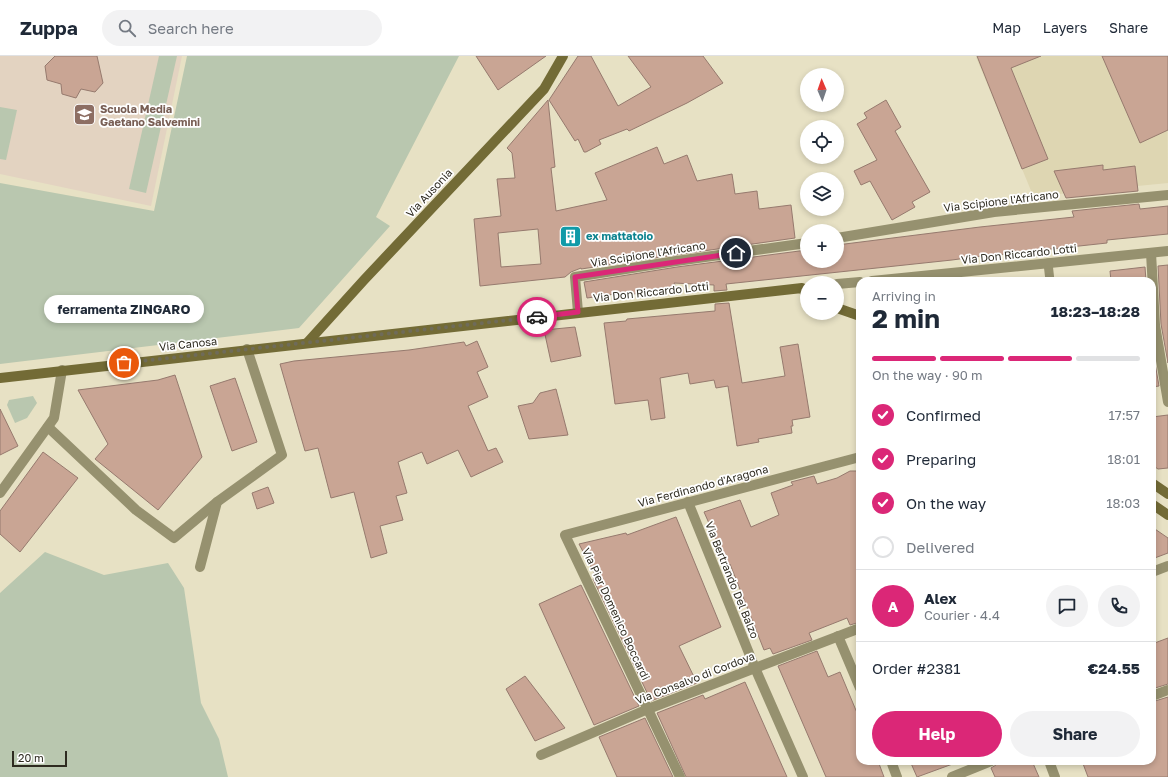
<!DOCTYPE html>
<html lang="en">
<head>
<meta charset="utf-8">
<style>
	body { margin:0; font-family:"Golos Text",sans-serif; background:#f2f2f3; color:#1f2937; height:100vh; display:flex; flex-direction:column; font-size:15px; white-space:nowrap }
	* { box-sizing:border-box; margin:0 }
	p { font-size:13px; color:#747a83 }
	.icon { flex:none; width:22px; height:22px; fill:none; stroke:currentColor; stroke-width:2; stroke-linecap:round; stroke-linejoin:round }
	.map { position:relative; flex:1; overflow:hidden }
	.panel { position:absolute; left:856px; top:221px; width:300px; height:488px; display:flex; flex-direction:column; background:#fff; border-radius:12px; box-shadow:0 2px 6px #0003 }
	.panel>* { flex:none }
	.needle { width:26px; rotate:358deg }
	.tools { position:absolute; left:800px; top:12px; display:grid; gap:8px }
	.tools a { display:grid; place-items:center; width:44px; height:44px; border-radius:50%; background:#fff; box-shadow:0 2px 6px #0003; font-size:20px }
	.scale { position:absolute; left:12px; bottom:10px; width:55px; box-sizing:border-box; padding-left:4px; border:2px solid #2e2b20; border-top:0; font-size:11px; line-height:14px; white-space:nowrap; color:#2e2b20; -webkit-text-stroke:3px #fff; paint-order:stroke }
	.pin { position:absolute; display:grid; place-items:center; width:34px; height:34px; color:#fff; margin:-17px; border:2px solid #fff; border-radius:50%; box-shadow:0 1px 4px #0007 }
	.courier { position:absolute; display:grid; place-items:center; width:40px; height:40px; margin:-20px; border:3px solid #db2777; border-radius:50%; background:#fff; color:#222; box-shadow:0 1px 5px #0007 }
	.bubble { position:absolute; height:28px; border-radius:14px; background:#fff; box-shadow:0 2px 6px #0003; font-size:13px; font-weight:700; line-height:28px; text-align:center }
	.overview em { font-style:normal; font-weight:700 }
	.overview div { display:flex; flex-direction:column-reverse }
	.overview { display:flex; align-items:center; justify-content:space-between; height:68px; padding:0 16px }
	h1 { font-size:26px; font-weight:700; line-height:30px }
	.bar { display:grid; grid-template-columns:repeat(4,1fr); gap:6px 4px; align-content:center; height:48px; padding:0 16px }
	.bar i { height:5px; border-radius:3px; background:#e0e1e3 }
	.bar .selected { background:#db2777 }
	.bar p { grid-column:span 4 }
	.line { display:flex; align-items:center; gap:10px; padding:0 16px; border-top:1px solid #e0e1e3 }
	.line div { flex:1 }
	.round { display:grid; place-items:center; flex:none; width:42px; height:42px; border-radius:21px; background:#f2f2f3 }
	ol { padding:0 16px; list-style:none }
	li { display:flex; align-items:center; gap:12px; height:44px }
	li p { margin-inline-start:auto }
	li .icon { padding:4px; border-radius:50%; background:#db2777; color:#fff; stroke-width:4 }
	li:last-child { color:#747a83 }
	li i { width:22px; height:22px; border:2px solid #e0e1e3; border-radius:50% }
	.button { display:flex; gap:8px; margin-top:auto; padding:8px 16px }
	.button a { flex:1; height:46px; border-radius:24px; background:#db2777; color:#fff; font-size:16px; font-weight:700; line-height:46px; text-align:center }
	.button a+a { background:#f2f2f3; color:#1f2937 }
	header { display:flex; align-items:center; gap:24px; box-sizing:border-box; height:56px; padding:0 20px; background:#fff; border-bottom:1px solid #e0e1e3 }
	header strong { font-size:19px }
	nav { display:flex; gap:22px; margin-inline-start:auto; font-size:14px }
	.search { width:280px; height:36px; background:#f2f2f3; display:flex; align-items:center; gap:10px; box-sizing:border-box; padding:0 14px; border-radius:22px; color:#747a83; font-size:15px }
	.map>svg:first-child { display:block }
	.built { fill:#ded6b2 }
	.education { fill:#e3d3c1 }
	.green { fill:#b9c7af }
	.building { fill:#c9a594; stroke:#967a6e; fill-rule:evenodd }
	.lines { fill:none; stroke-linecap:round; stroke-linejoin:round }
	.lane { stroke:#96916f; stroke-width:9 }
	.street { stroke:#96916f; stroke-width:10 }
	.secondary { stroke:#736b36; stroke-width:10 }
	.done { stroke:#6f6b59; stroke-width:4; stroke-dasharray:0 7.2 }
	.route { stroke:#db2777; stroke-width:5 }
	.labels { text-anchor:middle; stroke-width:3.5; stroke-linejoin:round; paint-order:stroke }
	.education-label { font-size:11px; font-weight:bold; fill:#785e54; stroke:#fff; text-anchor:start }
	.street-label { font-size:11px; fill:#2e2b20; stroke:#fff }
	.culture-label { font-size:11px; font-weight:bold; fill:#0d838f; stroke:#fff; text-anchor:start }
</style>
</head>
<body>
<header>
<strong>Zuppa</strong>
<div class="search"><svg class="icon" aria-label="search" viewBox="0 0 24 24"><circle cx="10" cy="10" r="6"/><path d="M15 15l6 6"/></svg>Search here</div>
<nav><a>Map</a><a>Layers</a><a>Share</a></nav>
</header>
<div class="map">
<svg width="1168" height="721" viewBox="0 0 1168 721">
	<rect width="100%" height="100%" fill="#e7e1c4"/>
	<polygon class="built" points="978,0 1167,0 1168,127 1066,137 1034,142 976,1"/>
	<polygon class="education" points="0,0 182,0 151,150 0,118"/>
	<g class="green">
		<polygon points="159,0 177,0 146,137 129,133"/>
		<polygon points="187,0 459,0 376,161 390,170 299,272 0,308 0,127 154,155"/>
		<polygon points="0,51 17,54 6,104 0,103"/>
		<polygon points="33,340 37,347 27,362 15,367 7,349 9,344"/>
		<polygon points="45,496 104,519 168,507 184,532 201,647 219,683 228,721 0,721 0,537"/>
	</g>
	<g class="building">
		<polygon points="55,0 97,0 103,27 95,36 81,33 76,42 62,38 61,28 47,24 45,10"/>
		<polygon points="476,0 546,0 498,34"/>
		<polygon points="578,0 591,0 618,50 651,31 628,0 703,0 723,27 687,47 629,75 627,73 599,84 601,88 586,96 584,96 578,83 575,85 549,44"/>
		<polygon points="977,0 1041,0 1011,12 1048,103 1022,113"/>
		<polygon points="1102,0 1168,0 1168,74 1140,87"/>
		<path d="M548,44L555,111L551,112L556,155L607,144L595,117L657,91L664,108L687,99L697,125L732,118L735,138L757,135L759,153L791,149L795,182L675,199L581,213V212L571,216L565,221L480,230L474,163L501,160L497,123L515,122L512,97L507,92ZM538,173L541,208L501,211L498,177Z"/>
		<polygon points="886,44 901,71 895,75 930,136 912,146 915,151 892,164 870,125 861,129 854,115 877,104 857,68 867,62 864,57"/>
		<polygon points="1103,109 1103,114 1135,110 1138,135 1066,142 1054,115"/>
		<polygon points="1139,148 1140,153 1168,150 1168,178 1107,184 1107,187 996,199 996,198 952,204 726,228 727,234 714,235 714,229 674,227 676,231 622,240 622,237 587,242 584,226 677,211 807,194 807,205 837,205 837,189 980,171 1074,161 1072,155"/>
		<polygon points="1168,209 1168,307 1161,268 1158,210"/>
		<polygon points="1145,211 1146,225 1111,225 1110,215"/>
		<polygon points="729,247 742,327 785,320 780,291 798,288 810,361 792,364 793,370 791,370 792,377 758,383 759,386 737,390 728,330 716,332 714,324 690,328 688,317 660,322 665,362 651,364 648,344 615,348 604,267 626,265 627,263 715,255 715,248"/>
		<polygon points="575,271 581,300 551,306 544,274"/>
		<polygon points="477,285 488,311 477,316 488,341 468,350 488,395 496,392 503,406 471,421 458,394 427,408 422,396 398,406 407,437 396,440 403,464 380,470 387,497 371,502 354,436 331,442 318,392 305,395 280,308 294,305 409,294 464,286 466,290"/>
		<polygon points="1152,290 1159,330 1152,331"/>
		<polygon points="175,319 202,401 158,454 95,403 108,388 78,334 158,324"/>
		<polygon points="235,322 257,386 232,395 210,330"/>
		<polygon points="556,333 568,379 529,383 518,350 533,347 540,337"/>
		<polygon points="0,353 18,390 0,399"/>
		<polygon points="1168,359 1168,412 1158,413 1152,409 1152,361"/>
		<polygon points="43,396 78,422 20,496 0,478 0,455"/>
		<polygon points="850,415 860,415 860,566 850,569 847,562 809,577 812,584 773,598 770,592 764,594 730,508 728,510 704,456 740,444 751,471 779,459 771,437 793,429 791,426 814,420 817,428 837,422"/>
		<polygon points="268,431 274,447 257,453 252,437"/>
		<polygon points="676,461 721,571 679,590 697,627 651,645 593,523 597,522 579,488 626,477 627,479"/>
		<polygon points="1152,471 1168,482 1168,497 1152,503"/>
		<polygon points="581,529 639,650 594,669 539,548"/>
		<polygon points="1168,582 1168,628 1152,633 1152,588"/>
		<polygon points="817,595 828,621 840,616 860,664 860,705 878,705 884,721 826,721 778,610"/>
		<polygon points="525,620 565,672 535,685 506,633"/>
		<polygon points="745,626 787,721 686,721 657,657 703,639 705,643"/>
		<polygon points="1168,641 1168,721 1088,721 1082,705 1152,705 1152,646"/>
		<polygon points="645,662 673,721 617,721 599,681"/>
		<polygon points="910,705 958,705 958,706 917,721"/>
		<polygon points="997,705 1032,705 1039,721 995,721 991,712 996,709"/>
	</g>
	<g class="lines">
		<polyline class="lane" points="1048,207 1050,225"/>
		<g class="street">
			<polyline points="837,182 994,156 1168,139"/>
			<polyline points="1151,197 1155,269 1168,346"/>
			<polyline points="872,225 1168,195"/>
			<polyline points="837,228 860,226"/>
			<polyline points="578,256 575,221 676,205 807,187"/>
			<polyline points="48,371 136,454 174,482 217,446"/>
			<polyline points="0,437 54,362 62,314"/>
			<polyline points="688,446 755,612 803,721"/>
			<polyline points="200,511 217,446 282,399 247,293"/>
			<polyline points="1152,516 1168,510"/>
			<polyline points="838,580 860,632"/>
			<polyline points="1152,640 1168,634"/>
			<polyline points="541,699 648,653 860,572"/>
			<polyline points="891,705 897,721"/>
			<polyline points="1049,705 1055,721"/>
			<polyline points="680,721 565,479 860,401"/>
			<polyline points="952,721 991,705"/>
		</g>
		<g class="secondary">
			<polyline points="837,252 860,260"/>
			<polyline points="307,287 364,224 544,33 563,0"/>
			<polyline points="0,322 802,232 807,239"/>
			<polyline points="1152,427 1168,438"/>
			<polyline points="1152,448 1168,459"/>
		</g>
	</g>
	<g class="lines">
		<polyline class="done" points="124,307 537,261"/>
		<polyline class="route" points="537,261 578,256 575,221 736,197"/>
	</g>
	<defs>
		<symbol id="school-square" viewBox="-11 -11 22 22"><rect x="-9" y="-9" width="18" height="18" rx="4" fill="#8d6e63" stroke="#fff"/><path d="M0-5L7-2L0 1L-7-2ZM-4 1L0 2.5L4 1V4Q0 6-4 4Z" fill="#fff"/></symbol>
		<symbol id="building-square" viewBox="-11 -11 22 22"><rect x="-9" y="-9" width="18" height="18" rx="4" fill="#0f9aa8" stroke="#fff"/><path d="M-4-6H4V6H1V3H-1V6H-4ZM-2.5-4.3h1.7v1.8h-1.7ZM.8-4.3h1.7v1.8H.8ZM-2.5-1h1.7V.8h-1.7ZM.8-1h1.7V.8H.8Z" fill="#fff"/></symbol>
	</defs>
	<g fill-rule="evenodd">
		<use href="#school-square" x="72" y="46" width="25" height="25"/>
		<use href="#building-square" x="558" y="168" width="25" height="25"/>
	</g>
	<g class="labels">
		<g class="education-label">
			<text x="100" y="57">Scuola Media<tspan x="100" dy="13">Gaetano Salvemini</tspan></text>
		</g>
		<g class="street-label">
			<text transform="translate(429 137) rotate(-47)" y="4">Via Ausonia</text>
			<text transform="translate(1001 145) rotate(-7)" y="4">Via Scipione l'Africano</text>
			<text transform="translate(648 198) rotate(-9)" y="4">Via Scipione l'Africano</text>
			<text transform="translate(1019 198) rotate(-6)" y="4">Via Don Riccardo Lotti</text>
			<text transform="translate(651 236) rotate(-6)" y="4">Via Don Riccardo Lotti</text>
			<text transform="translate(188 288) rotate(-6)" y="4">Via Canosa</text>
			<text transform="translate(703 430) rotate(-15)" y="4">Via Ferdinando d'Aragona</text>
			<text transform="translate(732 524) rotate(68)" y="4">Via Bertrando Del Balzo</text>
			<text transform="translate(616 558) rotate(65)" y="4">Via Pier Domenico Boccardi</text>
			<text transform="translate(695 622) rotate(-21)" y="4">Via Consalvo di Cordova</text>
		</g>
		<g class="culture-label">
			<text x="586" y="184">ex mattatoio</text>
		</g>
	</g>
</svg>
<div class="tools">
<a><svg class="needle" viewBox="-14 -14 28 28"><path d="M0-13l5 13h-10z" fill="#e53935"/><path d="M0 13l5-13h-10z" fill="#747a83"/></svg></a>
<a><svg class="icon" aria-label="locate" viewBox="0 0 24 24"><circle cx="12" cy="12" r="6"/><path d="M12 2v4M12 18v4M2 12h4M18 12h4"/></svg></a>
<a><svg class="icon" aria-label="layers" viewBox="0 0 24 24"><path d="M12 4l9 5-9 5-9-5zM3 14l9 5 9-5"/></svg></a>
<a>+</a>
<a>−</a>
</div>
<div class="scale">20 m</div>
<div class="pin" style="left:124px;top:307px;background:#ea580c"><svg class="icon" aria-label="bag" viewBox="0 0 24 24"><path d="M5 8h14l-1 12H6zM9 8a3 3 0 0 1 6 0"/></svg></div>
<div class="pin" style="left:736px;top:197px;background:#1f2937"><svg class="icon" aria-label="home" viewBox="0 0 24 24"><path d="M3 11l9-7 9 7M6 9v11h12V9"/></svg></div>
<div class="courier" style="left:537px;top:261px"><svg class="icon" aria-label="car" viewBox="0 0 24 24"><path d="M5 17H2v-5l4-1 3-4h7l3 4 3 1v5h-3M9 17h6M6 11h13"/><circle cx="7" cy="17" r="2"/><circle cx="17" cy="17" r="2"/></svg></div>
<div class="bubble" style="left:44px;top:239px;width:160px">ferramenta ZINGARO</div>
<section class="panel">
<div class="overview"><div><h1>2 min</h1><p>Arriving in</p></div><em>18:23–18:28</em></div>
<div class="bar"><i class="selected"></i><i class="selected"></i><i class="selected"></i><i></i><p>On the way · 90 m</p></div>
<ol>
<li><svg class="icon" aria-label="check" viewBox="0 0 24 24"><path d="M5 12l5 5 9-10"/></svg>Confirmed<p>17:57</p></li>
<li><svg class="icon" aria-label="check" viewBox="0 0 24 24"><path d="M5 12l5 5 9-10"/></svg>Preparing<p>18:01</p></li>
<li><svg class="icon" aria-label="check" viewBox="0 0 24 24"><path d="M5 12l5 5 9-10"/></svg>On the way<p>18:03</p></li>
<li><i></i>Delivered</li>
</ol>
<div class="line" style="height:72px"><b class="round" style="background:#db2777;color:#fff">A</b><div><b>Alex</b><p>Courier · 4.4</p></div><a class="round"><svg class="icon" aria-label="chat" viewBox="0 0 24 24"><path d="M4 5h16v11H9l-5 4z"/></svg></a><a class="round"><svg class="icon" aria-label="phone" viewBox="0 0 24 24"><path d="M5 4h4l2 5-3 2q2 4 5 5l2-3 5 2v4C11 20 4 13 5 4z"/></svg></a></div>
<div class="line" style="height:52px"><div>Order #2381</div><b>€24.55</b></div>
<div class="button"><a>Help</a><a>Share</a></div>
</section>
</div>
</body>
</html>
